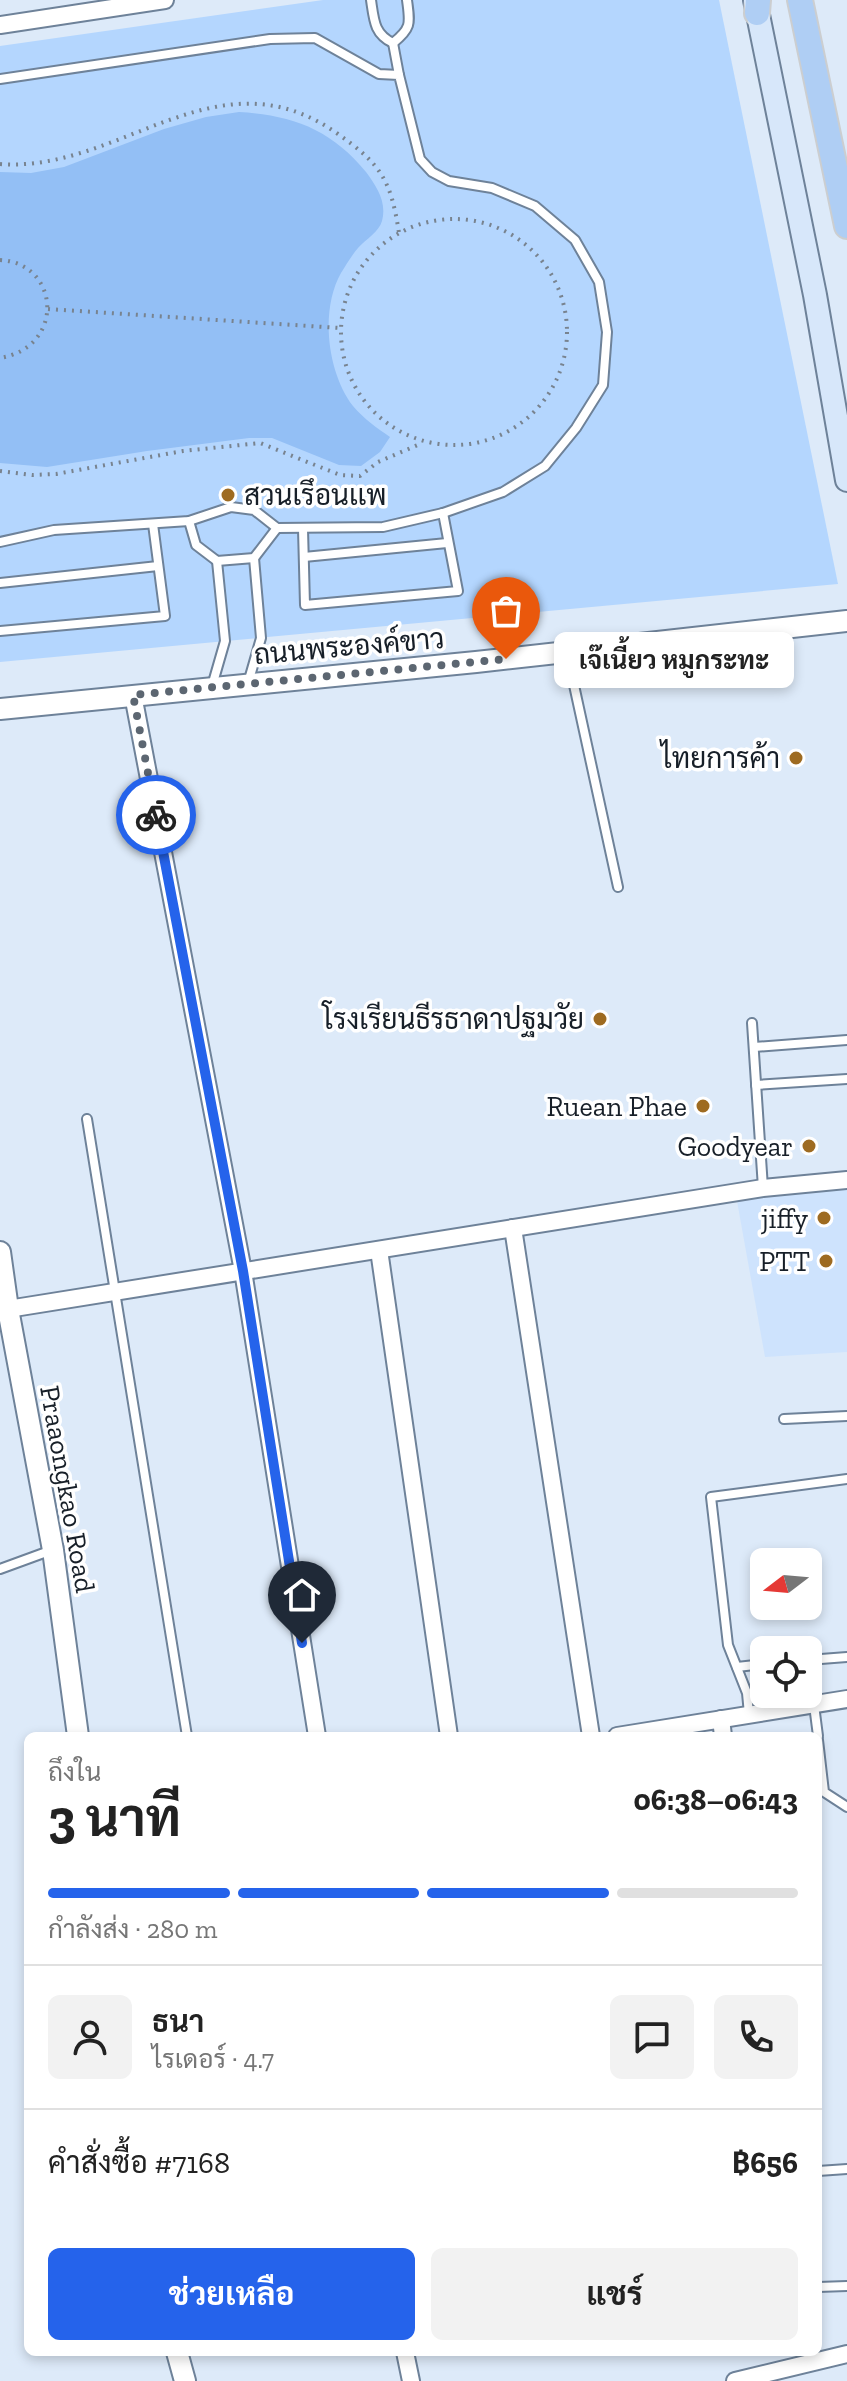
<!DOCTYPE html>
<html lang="th">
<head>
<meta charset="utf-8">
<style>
	body { margin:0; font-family:"Zilla Slab",Sarabun,serif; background:#f2f2f2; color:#222; height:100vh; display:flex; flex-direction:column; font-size:30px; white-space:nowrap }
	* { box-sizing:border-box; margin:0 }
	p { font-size:26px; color:#767676 }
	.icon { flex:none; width:44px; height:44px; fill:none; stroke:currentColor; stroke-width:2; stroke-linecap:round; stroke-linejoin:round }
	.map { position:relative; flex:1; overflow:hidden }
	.sheet { position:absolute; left:24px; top:1732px; width:798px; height:624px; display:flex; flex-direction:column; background:#fff; border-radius:12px; box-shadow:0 4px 12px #0003 }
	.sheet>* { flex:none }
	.needle { width:52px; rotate:254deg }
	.controls { position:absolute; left:750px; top:1548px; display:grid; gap:16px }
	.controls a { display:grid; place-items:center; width:72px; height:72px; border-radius:12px; background:#fff; box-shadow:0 4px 12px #0003; font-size:40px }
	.pin { position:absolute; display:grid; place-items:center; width:68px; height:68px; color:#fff; margin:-82px -34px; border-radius:50% 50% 50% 0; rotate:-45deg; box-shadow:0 0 8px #0007 }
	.pin .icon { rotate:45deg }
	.courier { position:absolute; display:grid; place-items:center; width:80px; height:80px; margin:-40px; border:6px solid #2563eb; border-radius:50%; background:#fff; color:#222; box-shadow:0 2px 10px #0007 }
	.bubble { position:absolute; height:56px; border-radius:12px; background:#fff; box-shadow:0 4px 12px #0003; font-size:26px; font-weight:700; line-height:56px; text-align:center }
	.summary em { font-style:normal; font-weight:700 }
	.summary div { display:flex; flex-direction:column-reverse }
	.summary { display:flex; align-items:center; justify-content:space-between; height:136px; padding:0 24px }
	h1 { font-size:52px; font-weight:700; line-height:60px }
	.bar { display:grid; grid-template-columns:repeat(4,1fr); gap:12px 8px; align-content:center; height:96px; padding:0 24px }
	.bar i { height:10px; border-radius:6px; background:#e0e0e0 }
	.bar .active { background:#2563eb }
	.bar p { grid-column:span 4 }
	.line { display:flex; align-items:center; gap:20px; padding:0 24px; border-top:2px solid #e0e0e0 }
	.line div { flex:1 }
	.round { display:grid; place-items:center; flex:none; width:84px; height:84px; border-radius:12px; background:#f2f2f2 }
	.button { display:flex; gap:16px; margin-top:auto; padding:16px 24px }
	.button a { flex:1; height:92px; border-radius:12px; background:#2563eb; color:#fff; font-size:32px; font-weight:700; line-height:92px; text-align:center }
	.button a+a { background:#f2f2f2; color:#222 }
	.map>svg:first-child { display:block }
	.built { fill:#cee3fd }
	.green { fill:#b4d6fe }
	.water { fill:#93bff5 }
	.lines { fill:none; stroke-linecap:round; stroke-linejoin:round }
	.service-casing { stroke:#6e8299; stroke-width:12 }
	.minor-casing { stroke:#6e8299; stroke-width:20 }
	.tertiary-casing { stroke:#6e8299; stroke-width:24 }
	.secondary-casing { stroke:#6e8299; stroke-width:26 }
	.primary-casing { stroke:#ccced0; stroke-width:28 }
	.path { stroke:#78838f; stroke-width:4; stroke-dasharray:2 6; stroke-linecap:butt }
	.service { stroke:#fff; stroke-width:8 }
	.minor { stroke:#fff; stroke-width:16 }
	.tertiary { stroke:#fff; stroke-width:20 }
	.secondary { stroke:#d7e7fa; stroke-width:22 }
	.primary { stroke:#afcef4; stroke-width:24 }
	.done { stroke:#5c6671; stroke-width:8; stroke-dasharray:0 14.4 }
	.route { stroke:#2563eb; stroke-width:10 }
	.poi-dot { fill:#9e6b21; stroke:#fff; stroke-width:3 }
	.labels { text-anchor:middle; stroke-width:7; stroke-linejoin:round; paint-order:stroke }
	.poi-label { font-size:28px; fill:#171f28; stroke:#fff; text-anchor:end }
	.street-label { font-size:28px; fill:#171f28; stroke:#fff }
</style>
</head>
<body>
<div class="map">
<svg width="847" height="2381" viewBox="0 0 847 2381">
	<rect width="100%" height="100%" fill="#ddeaf9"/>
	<polygon class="built" points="847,1187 847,1352 765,1357 737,1201"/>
	<polygon class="green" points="323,0 719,0 838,584 0,662 0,46"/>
	<path class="water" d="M239,112C292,115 331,129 366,172C377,187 387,202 382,221C379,232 366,239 358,248C352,255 346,265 341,273C320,310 327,372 353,406C364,419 377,428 390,437L380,452L361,466L339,465L272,438H249L147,451L47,467L0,463V172L31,173L64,167L164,129L206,117Z"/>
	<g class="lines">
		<defs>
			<g id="service">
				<path d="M371,0C374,20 374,34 393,43"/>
				<path d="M393,43C412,28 410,23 407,0"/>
				<polyline points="393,43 399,75"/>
				<polyline points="0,79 270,39 315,38 379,74 399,75 420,159 432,172 449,181 492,188 535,206 575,240 599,282 607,332 603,385 576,428 545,466 503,492 443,513 383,527 277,528 254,510 231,507 189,521 54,530 0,542"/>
				<polyline points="189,521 196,545 217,561 254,558 277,528"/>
				<polyline points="303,529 305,605 458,591 443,513"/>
				<polyline points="304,557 447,543"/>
				<polyline points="0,583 158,566"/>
				<polyline points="0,631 165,616 153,524"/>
				<polyline points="567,653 618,887"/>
				<polyline points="248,683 261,638 254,558"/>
				<polyline points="212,686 225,641 217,561"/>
				<polyline points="752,1023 763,1188"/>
				<polyline points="754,1047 847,1040"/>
				<polyline points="756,1085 847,1079"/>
				<polyline points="87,1119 187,1736"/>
				<polyline points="784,1419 847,1416"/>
				<polyline points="0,1569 52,1550"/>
				<polyline points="808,1660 847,1657"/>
				<polyline points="737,1667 764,1664"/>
				<polyline points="814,1705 818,1736"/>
				<polyline points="749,1714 747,1693 728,1645 711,1497 847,1479"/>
				<polyline points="818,1740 824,1792 847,1807"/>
				<polyline points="818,2171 847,2169"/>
				<polyline points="818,2287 847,2286"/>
			</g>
			<g id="minor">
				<polyline points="0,25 165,0"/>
				<polyline points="133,695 243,1271 317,1736"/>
				<polyline points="513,1228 591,1736"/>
				<polyline points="379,1250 449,1736"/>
				<polyline points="8,1309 763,1188 847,1180"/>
				<polyline points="721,1719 723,1736"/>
				<polyline points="617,1736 847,1699"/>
				<polyline points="405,2352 411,2381"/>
				<polyline points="735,2381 847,2354"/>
			</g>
			<g id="tertiary">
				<polyline points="0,709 476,662 847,621"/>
				<polyline points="0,1252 8,1309 53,1550 78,1736"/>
				<polyline points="177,2352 185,2381"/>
			</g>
			<polyline id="secondary" points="755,0 815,295 847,480"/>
			<g id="primary">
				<polyline points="800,0 847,226"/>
				<polyline points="757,13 758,0"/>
			</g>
		</defs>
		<use href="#service" class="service-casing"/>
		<use href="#minor" class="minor-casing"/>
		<use href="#tertiary" class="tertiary-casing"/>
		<use href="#secondary" class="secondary-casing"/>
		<use href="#primary" class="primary-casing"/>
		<g class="path">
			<path d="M0,164C121,173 217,48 338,134C382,165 391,181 399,233"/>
			<circle cx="454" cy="332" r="113"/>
			<path d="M0,260C60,263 66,347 0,358"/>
			<polyline points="48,309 340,328"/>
			<polyline points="0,471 32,475 56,474 183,451 260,443 340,475 360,476 378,462 420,444"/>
		</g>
		<use href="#service" class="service"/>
		<use href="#minor" class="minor"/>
		<use href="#tertiary" class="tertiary"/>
		<use href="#secondary" class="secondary"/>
		<use href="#primary" class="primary"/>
	</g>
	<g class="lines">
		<polyline class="done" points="156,815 133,695 506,659"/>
		<polyline class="route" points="156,815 243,1271 302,1643"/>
	</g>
	<g class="poi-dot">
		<circle cx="228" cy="495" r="8"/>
		<circle cx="796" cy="758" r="8"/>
		<circle cx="600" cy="1019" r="8"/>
		<circle cx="703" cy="1106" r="8"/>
		<circle cx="809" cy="1146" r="8"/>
		<circle cx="824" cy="1218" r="8"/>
		<circle cx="826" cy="1261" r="8"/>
	</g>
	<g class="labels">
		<g class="poi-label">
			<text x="244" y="505" text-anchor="start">สวนเรึอนเเพ</text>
			<text x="780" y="768">ไทยการค้า</text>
			<text x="584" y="1029">โรงเรียนธีรธาดาปฐมวัย</text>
			<text x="687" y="1116">Ruean Phae</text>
			<text x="793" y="1156">Goodyear</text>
			<text x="808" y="1228">jiffy</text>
			<text x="810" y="1271">PTT</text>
		</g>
		<g class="street-label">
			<text transform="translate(349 646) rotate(-5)" y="10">ถนนพระองค์ขาว</text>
			<text transform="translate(68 1489) rotate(80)" y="10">Praaongkao Road</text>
		</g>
	</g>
</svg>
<div class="controls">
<a><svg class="needle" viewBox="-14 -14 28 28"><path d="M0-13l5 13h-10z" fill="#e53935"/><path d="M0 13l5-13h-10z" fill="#767676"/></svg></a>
<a><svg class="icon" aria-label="locate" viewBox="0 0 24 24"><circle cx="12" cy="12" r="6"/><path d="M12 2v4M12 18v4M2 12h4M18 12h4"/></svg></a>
</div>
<div class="pin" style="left:506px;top:659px;background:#ea580c"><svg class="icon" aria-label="bag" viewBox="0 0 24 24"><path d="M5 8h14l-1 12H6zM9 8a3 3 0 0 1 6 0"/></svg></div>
<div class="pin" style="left:302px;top:1643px;background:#1f2937"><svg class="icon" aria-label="home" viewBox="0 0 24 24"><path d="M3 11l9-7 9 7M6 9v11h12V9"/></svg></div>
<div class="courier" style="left:156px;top:815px"><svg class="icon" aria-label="bike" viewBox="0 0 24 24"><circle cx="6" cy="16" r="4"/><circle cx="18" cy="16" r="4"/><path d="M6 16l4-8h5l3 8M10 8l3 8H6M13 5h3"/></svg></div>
<div class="bubble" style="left:554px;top:632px;width:240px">เจ๊เนี้ยว หมูกระทะ</div>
<section class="sheet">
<div class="summary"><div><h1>3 นาที</h1><p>ถึงใน</p></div><em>06:38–06:43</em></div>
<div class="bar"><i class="active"></i><i class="active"></i><i class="active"></i><i></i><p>กำลังส่ง · 280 m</p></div>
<div class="line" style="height:144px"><a class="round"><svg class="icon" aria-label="person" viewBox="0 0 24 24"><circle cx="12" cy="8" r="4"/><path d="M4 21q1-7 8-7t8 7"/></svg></a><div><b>ธนา</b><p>ไรเดอร์ · 4.7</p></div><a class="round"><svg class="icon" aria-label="chat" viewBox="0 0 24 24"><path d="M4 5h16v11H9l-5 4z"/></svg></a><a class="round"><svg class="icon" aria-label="phone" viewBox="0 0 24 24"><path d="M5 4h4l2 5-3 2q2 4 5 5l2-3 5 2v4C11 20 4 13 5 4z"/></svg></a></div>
<div class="line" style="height:104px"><div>คำสั่งซื้อ #7168</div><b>฿656</b></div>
<div class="button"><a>ช่วยเหลือ</a><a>แชร์</a></div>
</section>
</div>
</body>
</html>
